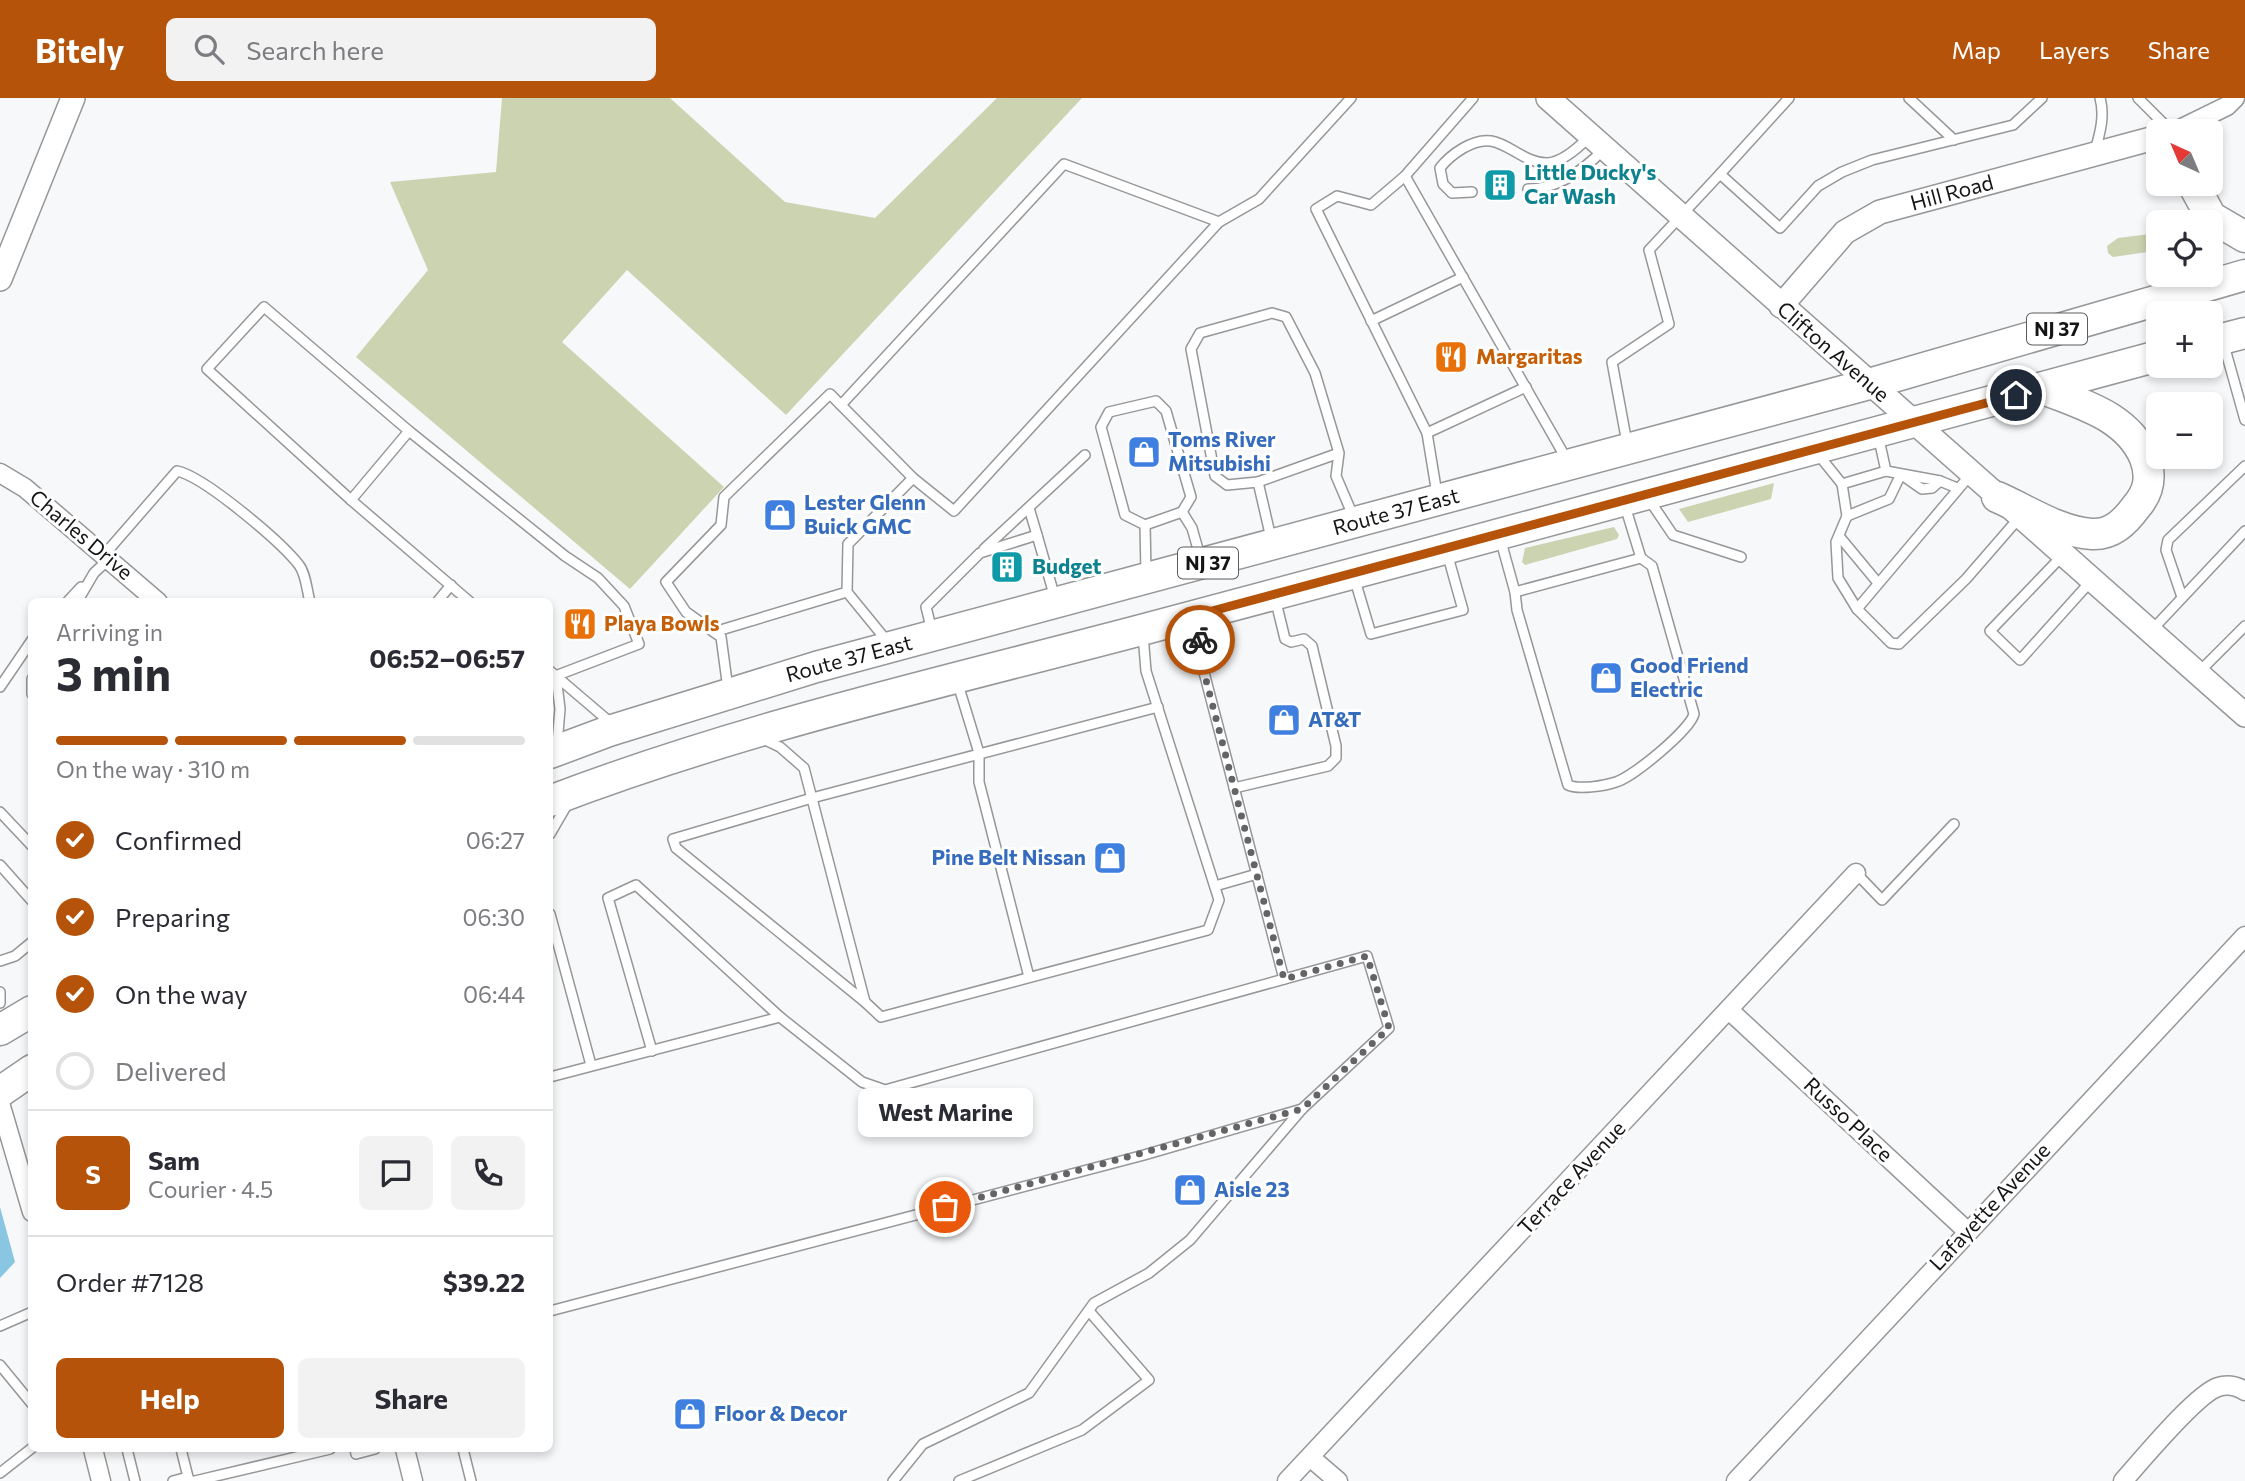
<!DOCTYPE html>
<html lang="en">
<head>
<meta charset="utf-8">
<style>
	body { margin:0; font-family:Commissioner,sans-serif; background:#f2f2f3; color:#2b2b33; height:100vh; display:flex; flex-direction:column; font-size:26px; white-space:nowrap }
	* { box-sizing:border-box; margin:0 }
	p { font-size:23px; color:#7c7c81 }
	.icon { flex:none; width:38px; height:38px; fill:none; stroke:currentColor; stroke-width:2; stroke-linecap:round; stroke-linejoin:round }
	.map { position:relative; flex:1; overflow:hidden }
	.sheet { position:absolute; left:28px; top:500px; width:525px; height:854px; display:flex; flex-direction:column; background:#fff; border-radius:10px; box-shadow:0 4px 10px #0003 }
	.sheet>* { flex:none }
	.needle { width:46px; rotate:316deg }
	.fabs { position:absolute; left:2146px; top:21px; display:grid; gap:14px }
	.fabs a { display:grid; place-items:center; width:77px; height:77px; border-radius:10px; background:#fff; box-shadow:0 4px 10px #0003; font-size:35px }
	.pin { position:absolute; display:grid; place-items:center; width:60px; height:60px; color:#fff; margin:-30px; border:4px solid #fff; border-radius:50%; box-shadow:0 2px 7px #0007 }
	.courier { position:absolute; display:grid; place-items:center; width:70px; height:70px; margin:-35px; border:5px solid #b45309; border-radius:50%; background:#fff; color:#222; box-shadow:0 2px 9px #0007 }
	.bubble { position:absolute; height:49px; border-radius:10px; background:#fff; box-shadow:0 4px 10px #0003; font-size:23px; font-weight:700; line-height:49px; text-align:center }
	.overview em { font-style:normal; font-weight:700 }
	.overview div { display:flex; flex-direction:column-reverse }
	.overview { display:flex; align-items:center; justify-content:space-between; height:119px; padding:0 28px }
	h1 { font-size:46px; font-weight:700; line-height:52px }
	.bar { display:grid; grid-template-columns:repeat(4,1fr); gap:10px 7px; align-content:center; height:84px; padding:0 28px }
	.bar i { height:9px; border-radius:5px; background:#e1e1e2 }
	.bar .selected { background:#b45309 }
	.bar p { grid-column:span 4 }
	.line { display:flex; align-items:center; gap:18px; padding:0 28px; border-top:2px solid #e1e1e2 }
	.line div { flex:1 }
	.round { display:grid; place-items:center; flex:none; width:74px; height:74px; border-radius:10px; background:#f2f2f3 }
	ol { padding:0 28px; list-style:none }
	li { display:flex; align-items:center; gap:21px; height:77px }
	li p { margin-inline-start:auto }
	li .icon { padding:7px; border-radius:50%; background:#b45309; color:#fff; stroke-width:4 }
	li:last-child { color:#7c7c81 }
	li i { width:38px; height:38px; border:4px solid #e1e1e2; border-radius:50% }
	.primary-button { display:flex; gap:14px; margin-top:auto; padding:14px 28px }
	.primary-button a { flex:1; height:80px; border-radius:10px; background:#b45309; color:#fff; font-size:28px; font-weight:700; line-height:80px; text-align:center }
	.primary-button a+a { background:#f2f2f3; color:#2b2b33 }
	header { display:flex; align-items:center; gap:42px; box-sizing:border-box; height:98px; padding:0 35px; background:#b45309; color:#fff }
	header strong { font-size:33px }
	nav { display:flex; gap:38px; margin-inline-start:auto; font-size:24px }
	.search { width:490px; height:63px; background:#f2f2f3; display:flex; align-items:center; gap:18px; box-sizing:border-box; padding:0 24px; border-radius:10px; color:#7c7c81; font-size:26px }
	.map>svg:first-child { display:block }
	.green { fill:#ccd3b1 }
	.water { fill:#88c6e1 }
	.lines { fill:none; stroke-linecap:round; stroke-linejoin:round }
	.service-casing { stroke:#969799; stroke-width:12 }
	.minor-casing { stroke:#969799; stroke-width:21 }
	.tertiary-casing { stroke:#969799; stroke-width:26 }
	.trunk-casing { stroke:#969799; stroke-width:33 }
	.service { stroke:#fff; stroke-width:9 }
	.minor { stroke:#fff; stroke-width:18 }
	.tertiary { stroke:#fff; stroke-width:23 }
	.trunk { stroke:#fff; stroke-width:30 }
	.done { stroke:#646466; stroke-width:7; stroke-dasharray:0 12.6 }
	.route { stroke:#b45309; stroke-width:9 }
	.labels { text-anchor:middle; stroke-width:6; stroke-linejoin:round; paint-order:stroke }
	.shield { fill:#fff; stroke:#5b5b5c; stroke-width:2 }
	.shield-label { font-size:19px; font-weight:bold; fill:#151516 }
	.culture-label { font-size:21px; font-weight:bold; fill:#0d838f; stroke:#fff; text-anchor:start }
	.street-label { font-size:21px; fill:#151516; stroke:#fff }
	.food-label { font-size:21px; font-weight:bold; fill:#c56008; stroke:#fff; text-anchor:start }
	.shop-label { font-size:21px; font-weight:bold; fill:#366cbe; stroke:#fff; text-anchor:start }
</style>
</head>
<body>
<header>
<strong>Bitely</strong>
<div class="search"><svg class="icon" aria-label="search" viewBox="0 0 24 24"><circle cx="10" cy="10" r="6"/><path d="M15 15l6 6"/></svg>Search here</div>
<nav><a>Map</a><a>Layers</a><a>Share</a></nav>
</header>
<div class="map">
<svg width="2245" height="1383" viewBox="0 0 2245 1383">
	<rect width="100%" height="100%" fill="#f7f8fa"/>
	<g class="green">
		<polygon points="502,0 670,0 785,104 875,120 997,0 1082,0 786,317 627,172 562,244 724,389 630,491 356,259 428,172 390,84 496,74"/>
		<polygon points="2158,135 2158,156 2148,154 2113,159 2108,155 2107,148 2118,140"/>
		<polygon points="1774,385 1771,401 1688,424 1679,411"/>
		<polygon points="1614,429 1619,437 1617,441 1525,467 1522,464 1525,450"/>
	</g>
	<polygon class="water" points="0,1109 15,1164 0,1180"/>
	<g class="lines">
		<defs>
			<g id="service">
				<polyline points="1909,0 1954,42"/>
				<polyline points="2138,0 2171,33"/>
				<path d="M2095,53C2100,35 2105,18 2100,0"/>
				<polyline points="1720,76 1789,0"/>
				<polyline points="1405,78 1567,362"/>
				<path d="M1528,91C1559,91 1584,72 1604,51"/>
				<path d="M1472,94L1452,95L1443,86L1440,70C1450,57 1473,40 1491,43C1510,46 1526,66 1548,65C1562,64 1579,49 1589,39"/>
				<polyline points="1371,223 1463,179"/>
				<polyline points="2224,247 2245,322"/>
				<polyline points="841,307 1064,66 1219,124"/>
				<polyline points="1427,335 1526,289"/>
				<polyline points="1878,337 1886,373"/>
				<polyline points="1627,345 1612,264 1669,226 1649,152 1720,76 1780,130 1818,88 1842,74 1872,62 2013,27 2042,0"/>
				<polyline points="1339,355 1258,384 1227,387 1215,378 1191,251 1200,235 1272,215 1286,219 1315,275 1339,355 1336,378 1354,420"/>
				<polyline points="1817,355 1842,386 1886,373 1940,383 1957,390"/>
				<polyline points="1902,377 1922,391 1932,390 1940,383"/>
				<polyline points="1258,384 1271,440"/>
				<polyline points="1842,386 1847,418 1836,444 1838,480 1857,511 1971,376"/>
				<polyline points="1437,396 1427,335 1316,111 1337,98 1371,107 1405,78 1473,0"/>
				<polyline points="1648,400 1673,437 1741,459"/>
				<polyline points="351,402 207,271 264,209 409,333"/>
				<polyline points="1029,410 1037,437"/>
				<polyline points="1847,418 1889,401 1901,376"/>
				<polyline points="1145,427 1182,414"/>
				<polyline points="1839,438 1878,485"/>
				<polyline points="1500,440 1515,494 1641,460 1625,408"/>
				<polyline points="984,451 1085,357"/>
				<path d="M104,457L177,373C205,379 281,444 299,467C306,476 307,493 310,504"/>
				<polyline points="2062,458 1990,533 2020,562 2091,483"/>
				<polyline points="1146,474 1145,427 1125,417 1101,329 1109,314 1156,303 1166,313 1191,399 1182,414 1192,430 1201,462"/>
				<polyline points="1354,479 1371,536 1463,512 1447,455"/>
				<path d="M1515,494L1517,512L1568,687C1579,692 1604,688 1616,684C1633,679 1690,632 1694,616L1652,468L1641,460"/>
				<polyline points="2182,499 2166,452 2168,442 2245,368"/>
				<polyline points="67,504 81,489"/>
				<polyline points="77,504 94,475 109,461"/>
				<polyline points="437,504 451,487"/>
				<polyline points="470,504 351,402 409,333 565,458 598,480 624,508 639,546 550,580"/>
				<polyline points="1857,511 1891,545 1899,546 1966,481 2019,420"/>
				<polyline points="1201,519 1200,559 1284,881"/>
				<polyline points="2152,532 2245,433"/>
				<polyline points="932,533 926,509 980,455 1037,437 1055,500"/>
				<polyline points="714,534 847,494"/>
				<polyline points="887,543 847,494 848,446 913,380 954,413 1219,124 1259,101 1351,0"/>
				<polyline points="550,573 611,625"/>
				<polyline points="2199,574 2245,528"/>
				<polyline points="556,578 560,611 557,646"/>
				<polyline points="32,581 32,596"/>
				<polyline points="957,583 979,655 979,684 1029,879"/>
				<polyline points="0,589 32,542"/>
				<polyline points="728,591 721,539 686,514 666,484 721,427 724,399 830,296 913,380"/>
				<polyline points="761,640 780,649 804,670 865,904 881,919 1208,832 1219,802 1146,573 1143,537"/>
				<polyline points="1234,690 1328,668 1336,660 1336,648 1312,548 1304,541 1291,544 1285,541 1275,500"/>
				<polyline points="0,714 32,748"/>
				<polyline points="550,736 568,705"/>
				<polyline points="0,767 32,803"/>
				<polyline points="1856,775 1882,802 1954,726"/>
				<polyline points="1215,788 1257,776"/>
				<polyline points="550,816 591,967"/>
				<polyline points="0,863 15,858 32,844"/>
				<polyline points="0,894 0,905"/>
				<polyline points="865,904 676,750 673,741 812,700 1158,609"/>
				<polyline points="652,953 608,800 636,787 780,919"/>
				<polyline points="550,979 780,919 862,984 885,992 1367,858 1389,930 1302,1011 1144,1057 550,1213"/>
				<polyline points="0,1228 32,1214"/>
				<polyline points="0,1267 32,1306"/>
				<polyline points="127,1351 135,1383"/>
				<polyline points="181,1351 188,1379"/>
				<polyline points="355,1351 356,1356 375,1351"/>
				<polyline points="463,1351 471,1383"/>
				<polyline points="0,1375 32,1350"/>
				<polyline points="173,1383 188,1379 189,1383"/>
				<polyline points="195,1383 330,1351"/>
				<polyline points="893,1383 923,1346 1029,1295 1094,1205 1149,1175 1190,1142 1302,1011"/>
				<polyline points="959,1383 1082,1332 1149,1282 1089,1213"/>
			</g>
			<g id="minor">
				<polyline points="2176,33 2227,8 2235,0"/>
				<polyline points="0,375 25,390 158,504"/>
				<polyline points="1729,912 1967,1133"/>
				<polyline points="0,1005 32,1114"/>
				<polyline points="93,1351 101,1383"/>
				<polyline points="405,1351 413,1383"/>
				<polyline points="1310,1359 1338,1383"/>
				<polyline points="1287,1383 1856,775"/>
				<polyline points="1736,1383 2245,838"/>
				<path d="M2123,1383C2141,1363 2196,1296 2218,1289C2227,1286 2237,1288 2245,1293"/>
			</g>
			<g id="tertiary">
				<polyline points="1548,0 2245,617"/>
				<polyline points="0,181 73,0"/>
				<polyline points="1781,208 1845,134 1880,114 2158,39"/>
			</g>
			<g id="trunk">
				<polyline points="2193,86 2211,119 2245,139"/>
				<polyline points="2210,244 2245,235"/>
				<path d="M1997,399C2027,412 2059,434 2092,436C2112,437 2125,424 2136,409C2149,394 2152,379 2145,360C2127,317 2080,306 2041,290"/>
				<polyline points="550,655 609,633 816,569 1869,286 2245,177"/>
				<path d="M550,703C743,629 945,584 1145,531C1483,441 1821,350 2158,258"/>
				<polyline points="0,932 32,913"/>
				<polyline points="0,994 32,972"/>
			</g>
		</defs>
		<use href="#service" class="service-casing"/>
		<use href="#minor" class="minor-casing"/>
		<use href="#tertiary" class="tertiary-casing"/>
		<use href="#trunk" class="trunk-casing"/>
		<use href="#service" class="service"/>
		<use href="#minor" class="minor"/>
		<use href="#tertiary" class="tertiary"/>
		<use href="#trunk" class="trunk"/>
	</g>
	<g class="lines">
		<polyline class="done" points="945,1109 1302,1011 1389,930 1367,858 1284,881 1200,559 1200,542"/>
		<polyline class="route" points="1200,542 1201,516 2016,297"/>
	</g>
	<defs>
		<symbol id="building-square" viewBox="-11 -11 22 22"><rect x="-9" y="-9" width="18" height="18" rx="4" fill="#0f9aa8" stroke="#fff"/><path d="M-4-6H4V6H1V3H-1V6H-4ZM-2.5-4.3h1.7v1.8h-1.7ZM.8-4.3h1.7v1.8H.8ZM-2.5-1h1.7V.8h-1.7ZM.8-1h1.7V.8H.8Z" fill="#fff"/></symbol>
		<symbol id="restaurant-square" viewBox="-11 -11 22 22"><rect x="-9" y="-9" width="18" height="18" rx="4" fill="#e8710a" stroke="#fff"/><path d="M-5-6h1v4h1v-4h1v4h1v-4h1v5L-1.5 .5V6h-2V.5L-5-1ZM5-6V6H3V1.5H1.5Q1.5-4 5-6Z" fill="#fff"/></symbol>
		<symbol id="shop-square" viewBox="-11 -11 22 22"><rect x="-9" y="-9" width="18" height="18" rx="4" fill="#3f7fe0" stroke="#fff"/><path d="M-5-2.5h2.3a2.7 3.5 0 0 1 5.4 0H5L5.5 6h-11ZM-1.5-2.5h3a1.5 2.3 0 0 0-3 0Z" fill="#fff"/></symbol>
	</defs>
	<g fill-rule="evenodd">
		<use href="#building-square" x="1481" y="68" width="38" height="38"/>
		<use href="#restaurant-square" x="1432" y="240" width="38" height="38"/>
		<use href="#shop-square" x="1125" y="335" width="38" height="38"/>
		<use href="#shop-square" x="761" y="398" width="38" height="38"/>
		<use href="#building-square" x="988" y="450" width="38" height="38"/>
		<use href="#restaurant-square" x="561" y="507" width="38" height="38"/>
		<use href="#shop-square" x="1587" y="561" width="38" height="38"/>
		<use href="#shop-square" x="1265" y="603" width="38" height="38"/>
		<use href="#shop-square" x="1091" y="741" width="38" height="38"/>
		<use href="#shop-square" x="1171" y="1073" width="38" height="38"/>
		<use href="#shop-square" x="671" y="1297" width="38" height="38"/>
	</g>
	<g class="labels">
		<g class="shield">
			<rect x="2027" y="215.5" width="60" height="31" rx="5"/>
			<rect x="1178" y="449.5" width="60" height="31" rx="5"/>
		</g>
		<g class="shield-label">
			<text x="2057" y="238">NJ 37</text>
			<text x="1208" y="472">NJ 37</text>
		</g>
		<g class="culture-label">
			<text x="1524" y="82">Little Ducky's<tspan x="1524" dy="24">Car Wash</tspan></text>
			<text x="1032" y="476">Budget</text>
		</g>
		<g class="street-label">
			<text transform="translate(1952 95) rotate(-15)" y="7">Hill Road</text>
			<text transform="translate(1833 254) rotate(41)" y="7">Clifton Avenue</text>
			<text transform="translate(1396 414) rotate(-15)" y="7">Route 37 East</text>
			<text transform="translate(81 437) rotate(40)" y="7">Charles Drive</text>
			<text transform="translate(849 561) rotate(-15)" y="7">Route 37 East</text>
			<text transform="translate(1848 1022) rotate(43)" y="7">Russo Place</text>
			<text transform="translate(1572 1080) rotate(-47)" y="7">Terrace Avenue</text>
			<text transform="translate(1990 1109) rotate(-47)" y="7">Lafayette Avenue</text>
		</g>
		<g class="food-label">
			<text x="1476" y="266">Margaritas</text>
			<text x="604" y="533">Playa Bowls</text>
		</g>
		<g class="shop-label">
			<text x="1168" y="349">Toms River<tspan x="1168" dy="24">Mitsubishi</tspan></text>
			<text x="804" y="412">Lester Glenn<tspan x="804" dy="24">Buick GMC</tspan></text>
			<text x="1630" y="575">Good Friend<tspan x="1630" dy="24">Electric</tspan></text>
			<text x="1308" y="629">AT&amp;T</text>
			<text x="1086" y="767" text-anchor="end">Pine Belt Nissan</text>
			<text x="1214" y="1099">Aisle 23</text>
			<text x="714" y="1323">Floor &amp; Decor</text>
		</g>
	</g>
</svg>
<div class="fabs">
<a><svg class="needle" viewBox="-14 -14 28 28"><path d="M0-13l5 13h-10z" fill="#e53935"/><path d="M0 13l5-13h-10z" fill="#7c7c81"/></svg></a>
<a><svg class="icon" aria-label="locate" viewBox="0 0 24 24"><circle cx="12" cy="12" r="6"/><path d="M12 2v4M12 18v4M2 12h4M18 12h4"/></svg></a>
<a>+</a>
<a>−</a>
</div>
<div class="pin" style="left:945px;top:1109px;background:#ea580c"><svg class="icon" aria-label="bag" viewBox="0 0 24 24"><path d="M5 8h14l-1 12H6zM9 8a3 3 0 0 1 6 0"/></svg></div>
<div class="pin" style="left:2016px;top:297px;background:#1f2937"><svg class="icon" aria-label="home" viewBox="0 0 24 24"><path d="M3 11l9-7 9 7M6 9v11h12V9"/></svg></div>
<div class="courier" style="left:1200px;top:542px"><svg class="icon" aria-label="bike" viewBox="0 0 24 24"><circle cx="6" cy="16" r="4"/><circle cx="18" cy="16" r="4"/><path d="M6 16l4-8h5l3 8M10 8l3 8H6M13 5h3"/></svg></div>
<div class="bubble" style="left:858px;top:990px;width:175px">West Marine</div>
<section class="sheet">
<div class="overview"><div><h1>3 min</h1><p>Arriving in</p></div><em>06:52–06:57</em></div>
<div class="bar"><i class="selected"></i><i class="selected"></i><i class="selected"></i><i></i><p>On the way · 310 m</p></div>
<ol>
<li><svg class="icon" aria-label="check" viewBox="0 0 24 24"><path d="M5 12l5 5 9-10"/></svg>Confirmed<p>06:27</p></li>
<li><svg class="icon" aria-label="check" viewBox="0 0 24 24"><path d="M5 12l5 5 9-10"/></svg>Preparing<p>06:30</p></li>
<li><svg class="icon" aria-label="check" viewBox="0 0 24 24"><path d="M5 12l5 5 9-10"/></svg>On the way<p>06:44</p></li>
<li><i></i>Delivered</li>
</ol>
<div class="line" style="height:126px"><b class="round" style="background:#b45309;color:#fff">S</b><div><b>Sam</b><p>Courier · 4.5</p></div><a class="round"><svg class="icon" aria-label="chat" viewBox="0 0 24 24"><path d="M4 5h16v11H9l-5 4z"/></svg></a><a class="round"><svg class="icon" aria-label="phone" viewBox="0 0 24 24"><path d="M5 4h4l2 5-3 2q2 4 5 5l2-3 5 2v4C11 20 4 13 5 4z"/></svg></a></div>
<div class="line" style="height:91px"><div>Order #7128</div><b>$39.22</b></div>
<div class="primary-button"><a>Help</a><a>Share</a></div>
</section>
</div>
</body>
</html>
